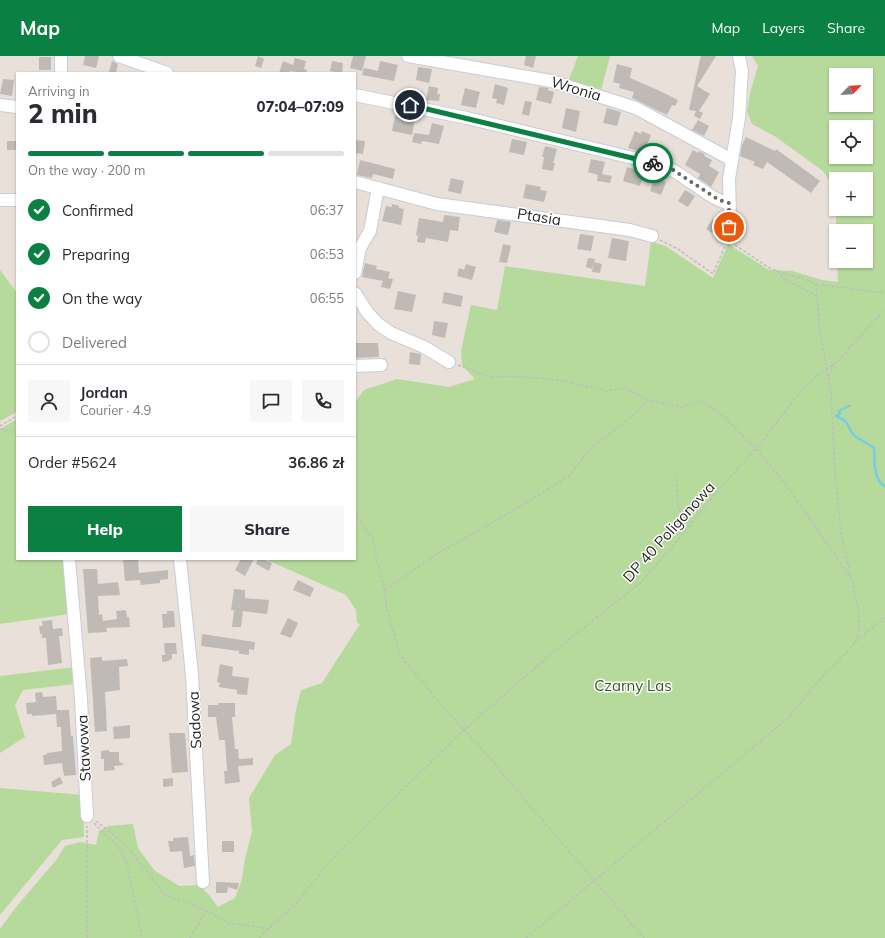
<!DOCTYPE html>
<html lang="en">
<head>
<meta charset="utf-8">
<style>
	body { margin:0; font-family:Mulish,sans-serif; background:#f7f7f7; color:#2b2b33; height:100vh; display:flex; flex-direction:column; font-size:15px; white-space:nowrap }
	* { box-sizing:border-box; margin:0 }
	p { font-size:13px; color:#7c7c81 }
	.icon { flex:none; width:22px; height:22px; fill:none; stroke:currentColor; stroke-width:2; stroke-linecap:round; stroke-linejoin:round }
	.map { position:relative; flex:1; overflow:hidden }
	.side { position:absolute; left:16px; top:16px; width:340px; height:488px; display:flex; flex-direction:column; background:#fff; border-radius:0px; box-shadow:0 1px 3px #0004 }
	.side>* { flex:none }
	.needle { width:26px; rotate:65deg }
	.controls { position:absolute; left:829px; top:12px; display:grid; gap:8px }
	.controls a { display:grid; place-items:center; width:44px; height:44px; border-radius:0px; background:#fff; box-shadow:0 1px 3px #0004; font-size:20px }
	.pin { position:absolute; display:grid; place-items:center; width:34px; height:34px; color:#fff; margin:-17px; border:2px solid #fff; border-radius:50%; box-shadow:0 1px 4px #0007 }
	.courier { position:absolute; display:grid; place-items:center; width:40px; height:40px; margin:-20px; border:3px solid #0b8043; border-radius:50%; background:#fff; color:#222; box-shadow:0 1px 5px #0007 }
	.head em { font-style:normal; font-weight:800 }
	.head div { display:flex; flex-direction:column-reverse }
	.head { display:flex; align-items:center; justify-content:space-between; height:68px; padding:0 12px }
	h1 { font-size:26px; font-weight:800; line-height:30px }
	.bar { display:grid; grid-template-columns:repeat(4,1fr); gap:6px 4px; align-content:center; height:48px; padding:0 12px }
	.bar i { height:5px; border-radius:3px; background:#e1e1e2 }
	.bar .on { background:#0b8043 }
	.bar p { grid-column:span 4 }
	.line { display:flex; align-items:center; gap:10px; padding:0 12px; border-top:1px solid #e1e1e2 }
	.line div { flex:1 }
	.round { display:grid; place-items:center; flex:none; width:42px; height:42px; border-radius:0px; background:#f7f7f7 }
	ol { padding:0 12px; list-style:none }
	li { display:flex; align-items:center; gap:12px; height:44px }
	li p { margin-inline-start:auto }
	li .icon { padding:4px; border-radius:50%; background:#0b8043; color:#fff; stroke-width:4 }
	li:last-child { color:#7c7c81 }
	li i { width:22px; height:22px; border:2px solid #e1e1e2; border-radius:50% }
	.button { display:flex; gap:8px; margin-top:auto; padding:8px 12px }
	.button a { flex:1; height:46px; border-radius:0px; background:#0b8043; color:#fff; font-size:16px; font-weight:800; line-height:46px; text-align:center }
	.button a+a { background:#f7f7f7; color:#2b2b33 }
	header { display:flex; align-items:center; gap:24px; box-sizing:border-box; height:56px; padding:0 20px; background:#0b8043; color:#fff }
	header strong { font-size:19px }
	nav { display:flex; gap:22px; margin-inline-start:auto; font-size:14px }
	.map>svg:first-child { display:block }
	.green { fill:#b6da9b; fill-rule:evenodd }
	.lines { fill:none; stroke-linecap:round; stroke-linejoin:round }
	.stream { stroke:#75cee1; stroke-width:2.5 }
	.building { fill:#c0bab6 }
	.minor-casing { stroke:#c8ccd7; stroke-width:14 }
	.path { stroke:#bebebe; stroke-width:1.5; stroke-dasharray:3 2; stroke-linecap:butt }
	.minor { stroke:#fff; stroke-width:12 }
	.done { stroke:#6b6865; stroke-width:4; stroke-dasharray:0 7.2 }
	.route { stroke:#0b8043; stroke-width:5 }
	.labels { text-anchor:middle; stroke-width:3; stroke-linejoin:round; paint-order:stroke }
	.street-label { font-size:15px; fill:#272727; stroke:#fff }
	.park-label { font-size:15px; fill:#315b20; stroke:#fff }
</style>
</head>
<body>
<header>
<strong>Map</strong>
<nav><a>Map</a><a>Layers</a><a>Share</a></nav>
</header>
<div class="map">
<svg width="885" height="882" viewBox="0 0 885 882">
	<rect width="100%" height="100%" fill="#e8e0d9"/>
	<g class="green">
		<polygon points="578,0 610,0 600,38 568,26"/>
		<path d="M752,0H885V882H0V873L16,851L57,803L65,790L80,786L96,789L99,775L108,770L133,768L138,792L154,814L179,830L199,829L209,839L218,851L235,842L242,823L245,803L252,775L249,742L275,699L291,688L296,654L301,634L322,627L360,568L357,567L356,554L346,539L265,503H355V346L364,334L397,323L449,331L475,323L462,309L461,295L471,249L497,254L505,210L645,230L651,185L667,191L713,222L728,188L769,214L792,215L822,224L838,226L837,205H866V175H836V177V147V153H866V123H836V135L823,115L776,81L752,68L747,56L750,37L758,10ZM836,19H866V49H836ZM836,71H866V101H836Z"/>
		<polygon points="0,214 17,237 17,356 0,365"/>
		<polygon points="17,363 17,503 65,503 70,558 0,568 0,373"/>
		<polygon points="75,611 75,628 23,634 15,649 25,681 0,697 0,620"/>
		<polygon points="0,732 83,739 84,781 62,784 0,859"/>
	</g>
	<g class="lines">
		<path class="stream" d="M849,350L839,355L840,358L836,360C852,366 846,372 855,380C861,384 868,388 874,392C875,405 873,423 885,431"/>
	</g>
	<g class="building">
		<polygon points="85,0 99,0 96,12 83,9"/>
		<polygon points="258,0 264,3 261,12 255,10"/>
		<polygon points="353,0 366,0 362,15 350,12"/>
		<polygon points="526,0 536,0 533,12 524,9"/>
		<polygon points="701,0 716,0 697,30 710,38 699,55 703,57 700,63 694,60 696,55 689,54 700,3"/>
		<rect x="39" y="1" width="12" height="13"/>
		<polygon points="295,2 306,5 304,13 307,14 306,17 290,15 290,17 279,17 283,5 293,9"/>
		<polygon points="112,5 118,8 116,17 109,16"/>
		<polygon points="332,5 343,7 342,17 330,15"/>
		<polygon points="380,5 398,9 394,25 362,19 364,12 378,15"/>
		<polygon points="617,8 632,12 630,22 660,35 678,44 675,50 672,49 667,59 632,42 634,36 619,32 620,28 613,26"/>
		<polygon points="418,11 432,13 429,27 416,24"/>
		<polygon points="3,23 14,24 12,40 0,38"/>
		<polygon points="495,28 508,32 504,49 496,47 497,43 492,42"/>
		<polygon points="429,30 438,32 437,38 440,38 439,45 426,44"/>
		<polygon points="539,31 549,32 548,34 554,36 551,48 536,44"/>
		<polygon points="465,32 480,36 476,52 461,49"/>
		<polygon points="403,36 420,40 419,45 402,41"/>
		<polygon points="525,45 532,46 529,60 522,58"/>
		<polygon points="566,52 580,55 576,76 562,72"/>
		<polygon points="607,52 621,56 617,70 603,67"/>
		<polygon points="395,60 415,63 412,79 392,75"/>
		<polygon points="698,64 709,70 704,80 692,74"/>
		<polygon points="432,67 444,70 439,88 422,85 421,88 412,86 414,77 429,79"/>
		<polygon points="635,75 641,78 642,75 651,79 644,97 628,92"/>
		<polygon points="746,81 775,95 776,93 820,125 811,137 767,106 763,113 753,109 755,106 740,100 742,89"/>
		<polygon points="512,83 527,86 524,99 509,96"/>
		<polygon points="355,84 365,85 363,98 355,97"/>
		<rect x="7" y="85" width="10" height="9"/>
		<polygon points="545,90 557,93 553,107 555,107 553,115 542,113 544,101 542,101"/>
		<polygon points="693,94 698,97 699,95 705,98 704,100 712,104 709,110 719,116 711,131 698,122 700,118 685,109"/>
		<polygon points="591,103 605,106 602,118 612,120 610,127 597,125 598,119 588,116"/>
		<polygon points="360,104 395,113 393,123 373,118 372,122 357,119"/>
		<polygon points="627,111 644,116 640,130 623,125"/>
		<polygon points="655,121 666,126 661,139 650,135"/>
		<polygon points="451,122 464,125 461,138 448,135"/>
		<polygon points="526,128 541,131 540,134 547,135 544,146 523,142"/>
		<polygon points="685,134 695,140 688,151 678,145"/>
		<polygon points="392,148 399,150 399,152 404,153 401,169 382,165 386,150 392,151"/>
		<polygon points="444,159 460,161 458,175 450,174 448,186 426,182 425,187 417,186 418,180 416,179 419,162 443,166"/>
		<polygon points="713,163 719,167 712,177 706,173"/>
		<polygon points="497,164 511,166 508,179 494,176"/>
		<polygon points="580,178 594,180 591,195 577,193"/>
		<polygon points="612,182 629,185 626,205 608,202"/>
		<polygon points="503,188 511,190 507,207 499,206"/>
		<polygon points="588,202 595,203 592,213 586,211"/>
		<polygon points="594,206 602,208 600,217 592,216"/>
		<polygon points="365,207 377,210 376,213 390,216 388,222 393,223 390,233 381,231 383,225 362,221"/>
		<polygon points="466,208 476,211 472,224 457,220 459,212 464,214"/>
		<polygon points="398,235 416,239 412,256 394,253"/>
		<polygon points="444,236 463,240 461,251 442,247"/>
		<polygon points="434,265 448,267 445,282 432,279"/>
		<polygon points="355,287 378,287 379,301 355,302"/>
		<polygon points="410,296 421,298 420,309 409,308"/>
		<polygon points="123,503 138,503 139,517 168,514 168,523 160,524 160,527 141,529 140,524 125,525"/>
		<polygon points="241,503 254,503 245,520 235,514"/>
		<polygon points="258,503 263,503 272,507 269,515 256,508"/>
		<polygon points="83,513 97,513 98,528 118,526 120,539 98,540 99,559 102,558 103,565 117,563 116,555 126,554 127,561 129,561 130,571 106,572 107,576 88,577"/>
		<polygon points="298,524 314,532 310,541 293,534"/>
		<polygon points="234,533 245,534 245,542 269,544 267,558 243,555 241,571 232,571 234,554 231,554"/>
		<polygon points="167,555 174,555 175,571 163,572 162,558 167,558"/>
		<polygon points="288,562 298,567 291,582 280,578"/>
		<polygon points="52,564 53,573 62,572 63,580 59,580 62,607 48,609 46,582 42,582 42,578 40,578 39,570 43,570 42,565"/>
		<polygon points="202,578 255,586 254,594 249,593 249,599 243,598 239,598 239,595 201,590"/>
		<polygon points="164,587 176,587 177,598 172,598 172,603 169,604 169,605 162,606 162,599 165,599"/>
		<polygon points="102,601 102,605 127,603 128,610 119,611 120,634 105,636 107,675 95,676 90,602"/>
		<polygon points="220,608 233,611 232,620 249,622 247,639 237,638 237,634 219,631 220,627 217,626"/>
		<polygon points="42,636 43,641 56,640 57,654 69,654 71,680 73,680 76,719 64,720 62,707 44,709 43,699 46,699 47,697 62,695 61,671 57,671 56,658 32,660 32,658 27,658 26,647 36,646 35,637"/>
		<polygon points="218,647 235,647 235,661 232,661 235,693 238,693 239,703 253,702 253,709 238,710 240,726 225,728 224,715 227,715 225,684 219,684 216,661 208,661 208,649 218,649"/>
		<polygon points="130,669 130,682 114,683 113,671"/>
		<polygon points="169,677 185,677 188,716 172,717"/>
		<polygon points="109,694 109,696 119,696 119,705 124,709 114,710 115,714 104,715 104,703 101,703 101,695"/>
		<polygon points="60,721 63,727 53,732 51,726"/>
		<polygon points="173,722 173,730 163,731 163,723"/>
		<polygon points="188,781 190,800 194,799 195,810 184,812 182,795 170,796 168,785 173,785 173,782"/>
		<rect x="222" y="785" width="12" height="11"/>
		<polygon points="216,826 219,826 239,827 237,834 228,831 227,837 216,837"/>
	</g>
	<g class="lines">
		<defs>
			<g id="minor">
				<polyline points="119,0 167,17"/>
				<polyline points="408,0 551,25 636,52 732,104"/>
				<polyline points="61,17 61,0"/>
				<path d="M355,39L467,62L662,109C682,116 712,146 729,147"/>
				<polyline points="0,49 17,51"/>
				<polyline points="355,126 437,148 630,174 652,180"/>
				<polyline points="0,144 17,144"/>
				<polyline points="728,181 730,161 729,123 739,62 742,15 739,0"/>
				<polyline points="355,217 360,192 370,175 378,132"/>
				<polyline points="355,237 367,256 378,268 391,277 424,291 449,306"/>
				<polyline points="355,310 381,309"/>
				<polyline points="69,503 81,643 87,760"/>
				<polyline points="180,503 192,619 203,826"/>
			</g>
		</defs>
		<use href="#minor" class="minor-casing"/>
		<g class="path">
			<polyline points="660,184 678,193 713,218 725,190"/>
			<polyline points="735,189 771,213 807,224 816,228 820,275 831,337 835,415 841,477 858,551 859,571 856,585"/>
			<polyline points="777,215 786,224 817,240"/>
			<polyline points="816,228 885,237"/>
			<polyline points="458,309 491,321 509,320 560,324 606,335 625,332 648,344 682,351 701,345 723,360 756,393 786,428 850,521"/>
			<polyline points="828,320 834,308"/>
			<polyline points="0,370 17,360"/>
			<polyline points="0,373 17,377"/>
			<polyline points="676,418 678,450 686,472"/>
			<polyline points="355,456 367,476 373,481 377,506 385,534 386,549 400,599 443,651 483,694 525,744 644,882"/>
			<polyline points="385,534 438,497 487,470 568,421 591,392 620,370 639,354 647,344"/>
			<polyline points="96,765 127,790 164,838 210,856 229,867 270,873"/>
			<polyline points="94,767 120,793 127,808 142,882"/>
			<polyline points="87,882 87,770"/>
			<polyline points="190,882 206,855"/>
			<polyline points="259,882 298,845 330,805 465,673 557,593 640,527 671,492 704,451 764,383 796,341 813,323 839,304 885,253"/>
			<polyline points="526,882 788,662 820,623 850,593 856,585 885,561"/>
		</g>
		<use href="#minor" class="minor"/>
	</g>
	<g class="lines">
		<polyline class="done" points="653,107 670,112 719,144 729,147 729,171"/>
		<polyline class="route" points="410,49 653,107"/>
	</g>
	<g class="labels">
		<g class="street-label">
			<text transform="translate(576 33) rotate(17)" y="5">Wronia</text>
			<text transform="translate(539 161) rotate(9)" y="5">Ptasia</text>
			<text transform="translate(669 476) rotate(-48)" y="5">DP 40 Poligonowa</text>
			<text transform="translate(195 664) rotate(-93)" y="5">Sadowa</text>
			<text transform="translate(84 692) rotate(-93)" y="5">Stawowa</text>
		</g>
		<g class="park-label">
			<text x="633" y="635">Czarny Las</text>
		</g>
	</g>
</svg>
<div class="controls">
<a><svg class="needle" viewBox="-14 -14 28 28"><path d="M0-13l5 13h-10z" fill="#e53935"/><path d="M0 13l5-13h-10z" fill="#7c7c81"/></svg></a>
<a><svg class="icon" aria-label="locate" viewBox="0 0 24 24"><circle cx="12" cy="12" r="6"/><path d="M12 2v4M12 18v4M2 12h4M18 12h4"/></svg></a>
<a>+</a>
<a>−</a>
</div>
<div class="pin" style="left:729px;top:171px;background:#ea580c"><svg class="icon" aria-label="bag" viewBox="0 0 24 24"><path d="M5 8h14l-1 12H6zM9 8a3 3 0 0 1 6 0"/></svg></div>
<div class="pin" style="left:410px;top:49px;background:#1f2937"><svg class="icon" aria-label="home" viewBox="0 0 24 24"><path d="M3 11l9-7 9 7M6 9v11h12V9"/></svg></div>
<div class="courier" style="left:653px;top:107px"><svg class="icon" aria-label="bike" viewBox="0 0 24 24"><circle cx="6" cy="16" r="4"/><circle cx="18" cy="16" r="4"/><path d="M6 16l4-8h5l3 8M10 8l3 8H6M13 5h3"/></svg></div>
<section class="side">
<div class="head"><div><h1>2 min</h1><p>Arriving in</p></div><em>07:04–07:09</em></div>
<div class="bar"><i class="on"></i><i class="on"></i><i class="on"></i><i></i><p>On the way · 200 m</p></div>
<ol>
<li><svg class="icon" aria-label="check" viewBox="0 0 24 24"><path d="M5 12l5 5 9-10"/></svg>Confirmed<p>06:37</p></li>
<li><svg class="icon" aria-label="check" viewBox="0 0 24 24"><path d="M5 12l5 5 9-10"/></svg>Preparing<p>06:53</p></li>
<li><svg class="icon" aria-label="check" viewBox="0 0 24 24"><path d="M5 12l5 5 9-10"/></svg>On the way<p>06:55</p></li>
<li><i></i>Delivered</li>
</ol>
<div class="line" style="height:72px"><a class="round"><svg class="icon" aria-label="person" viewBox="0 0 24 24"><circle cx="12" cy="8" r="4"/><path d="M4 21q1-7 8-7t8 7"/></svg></a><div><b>Jordan</b><p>Courier · 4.9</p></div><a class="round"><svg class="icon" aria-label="chat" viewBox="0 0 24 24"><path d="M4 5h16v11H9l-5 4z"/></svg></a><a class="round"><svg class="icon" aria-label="phone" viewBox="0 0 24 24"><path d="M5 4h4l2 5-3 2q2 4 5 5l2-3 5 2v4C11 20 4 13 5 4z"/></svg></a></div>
<div class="line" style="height:52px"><div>Order #5624</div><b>36.86 zł</b></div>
<div class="button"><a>Help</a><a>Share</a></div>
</section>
</div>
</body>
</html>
